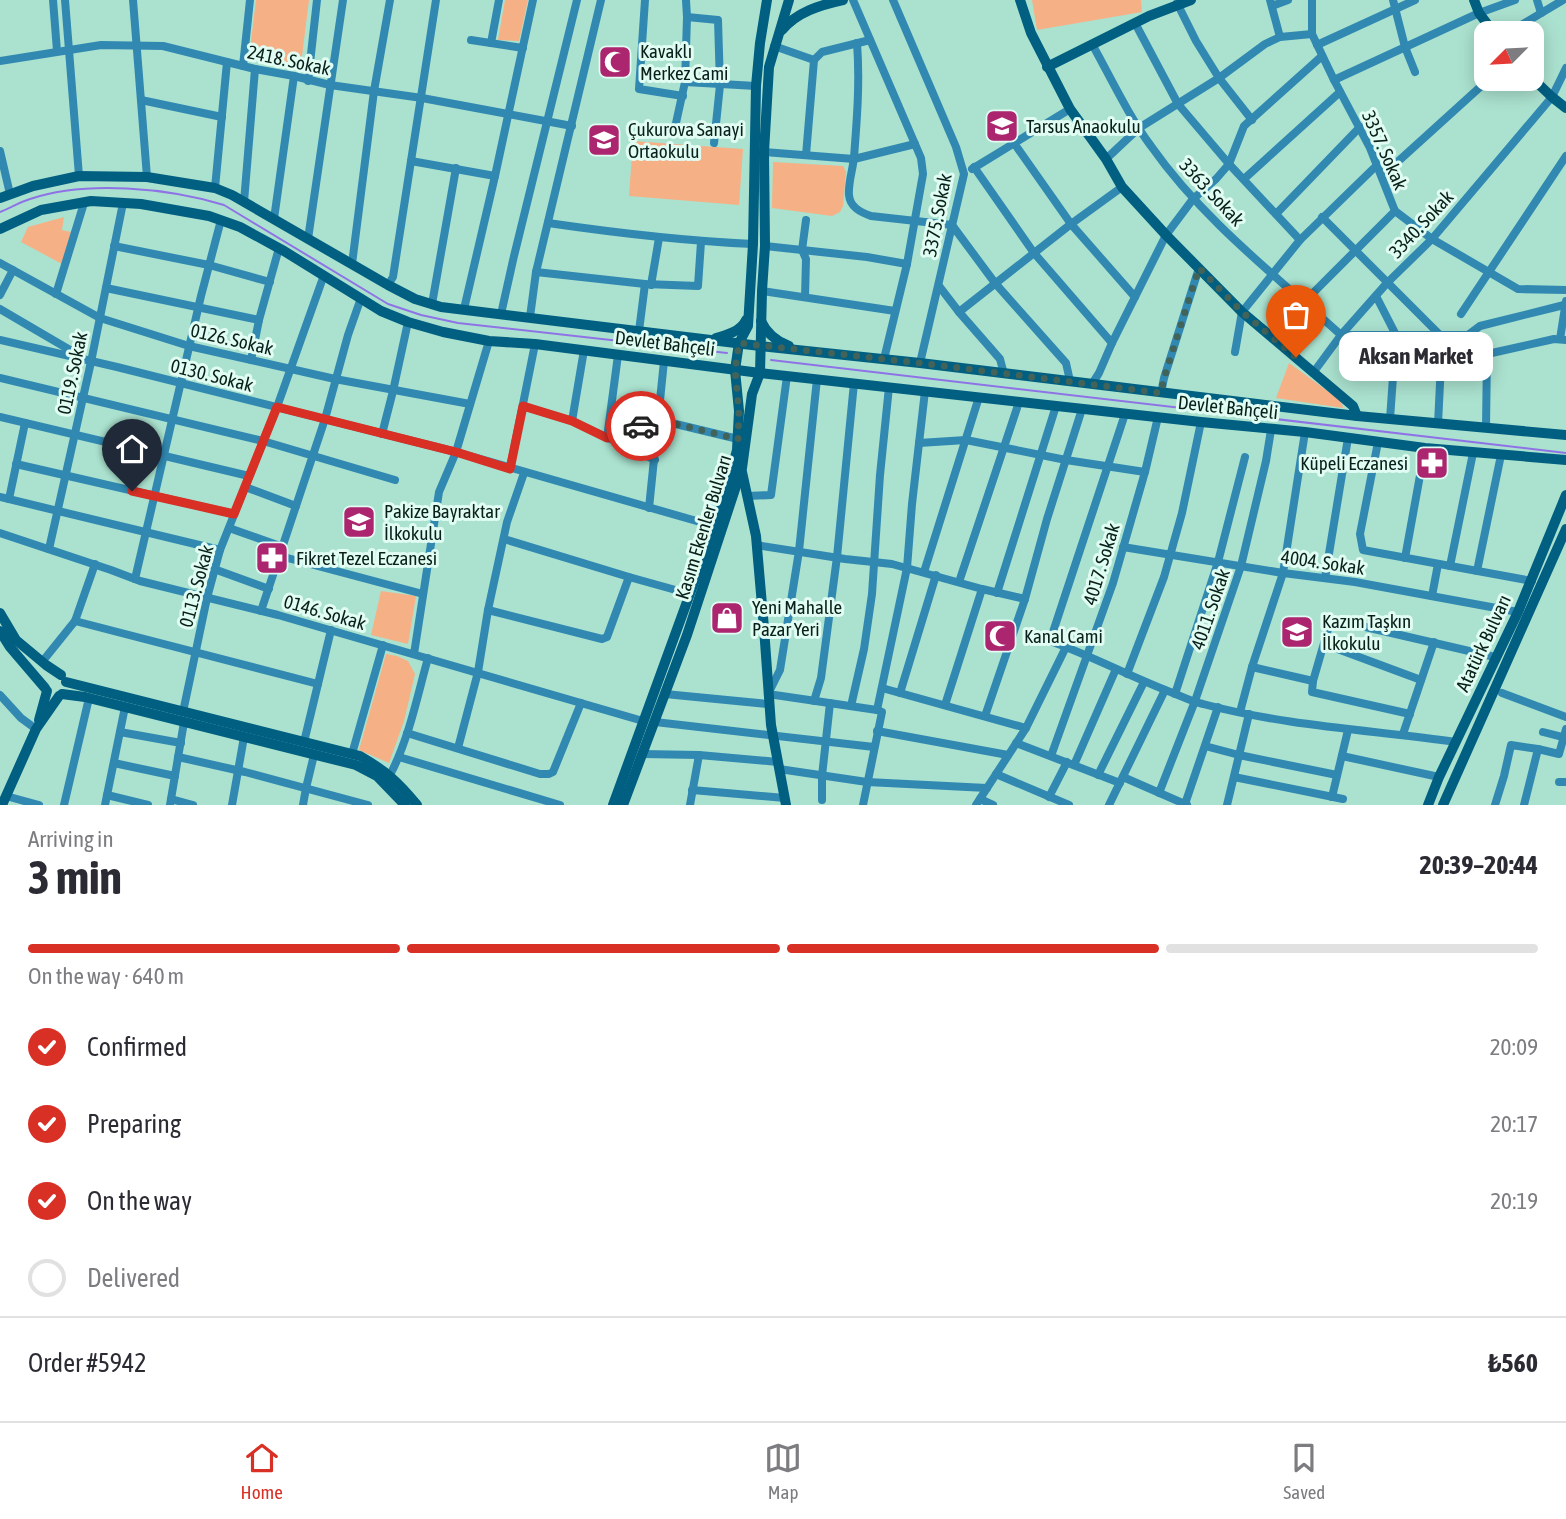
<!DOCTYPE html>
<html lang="en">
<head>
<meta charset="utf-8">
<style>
	body { margin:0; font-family:"Asap Condensed",sans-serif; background:#f7f7f7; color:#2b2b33; height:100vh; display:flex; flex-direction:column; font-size:26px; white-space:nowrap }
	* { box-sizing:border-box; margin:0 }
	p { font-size:23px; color:#7c7c81 }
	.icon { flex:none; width:38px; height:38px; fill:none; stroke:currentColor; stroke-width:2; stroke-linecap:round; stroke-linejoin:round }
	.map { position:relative; height:805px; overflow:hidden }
	.sheet { display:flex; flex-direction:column; background:#fff; flex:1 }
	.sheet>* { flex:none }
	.needle { width:46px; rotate:246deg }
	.buttons { position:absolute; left:1474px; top:21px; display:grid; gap:14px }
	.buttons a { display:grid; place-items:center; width:70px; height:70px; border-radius:14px; background:#fff; box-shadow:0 4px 18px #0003; font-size:35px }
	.pin { position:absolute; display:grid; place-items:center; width:60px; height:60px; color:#fff; margin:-72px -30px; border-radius:50% 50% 50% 0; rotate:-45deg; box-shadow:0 0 7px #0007 }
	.pin .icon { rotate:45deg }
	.courier { position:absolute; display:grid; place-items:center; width:70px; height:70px; margin:-35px; border:5px solid #d93025; border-radius:50%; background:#fff; color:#222; box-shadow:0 2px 9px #0007 }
	.bubble { position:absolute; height:49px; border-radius:14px; background:#fff; box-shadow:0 4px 18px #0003; font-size:23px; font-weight:700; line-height:49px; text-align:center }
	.head em { font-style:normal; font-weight:700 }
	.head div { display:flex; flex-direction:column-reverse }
	.head { display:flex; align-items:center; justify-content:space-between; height:119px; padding:0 28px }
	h1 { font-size:46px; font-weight:700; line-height:52px }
	.bar { display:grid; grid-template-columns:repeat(4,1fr); gap:10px 7px; align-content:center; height:84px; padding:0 28px }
	.bar i { height:9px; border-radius:5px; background:#e1e1e2 }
	.bar .current { background:#d93025 }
	.bar p { grid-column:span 4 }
	.line { display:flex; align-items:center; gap:18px; padding:0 28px; border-top:2px solid #e1e1e2 }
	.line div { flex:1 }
	ol { padding:0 28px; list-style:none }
	li { display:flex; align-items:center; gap:21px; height:77px }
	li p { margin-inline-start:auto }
	li .icon { padding:7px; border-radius:50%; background:#d93025; color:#fff; stroke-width:4 }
	li:last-child { color:#7c7c81 }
	li i { width:38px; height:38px; border:4px solid #e1e1e2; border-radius:50% }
	.menu { display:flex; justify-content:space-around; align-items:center; height:98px; border-top:2px solid #e1e1e2; background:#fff; font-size:19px; color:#7c7c81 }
	.menu a { display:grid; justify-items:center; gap:4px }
	.menu .current { color:#d93025 }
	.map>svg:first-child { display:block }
	.green { fill:#f6b085 }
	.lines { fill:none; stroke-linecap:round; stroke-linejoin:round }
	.stream { stroke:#8f73e6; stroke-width:2 }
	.street { stroke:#3189b2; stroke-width:8 }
	.secondary { stroke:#015f82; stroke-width:10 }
	.done { stroke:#426359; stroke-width:7; stroke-dasharray:0 12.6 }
	.route { stroke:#d93025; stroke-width:9 }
	.labels { text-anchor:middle; stroke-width:6; stroke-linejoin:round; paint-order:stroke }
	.poi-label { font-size:19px; fill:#091f19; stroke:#e1fcf2; text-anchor:start }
	.street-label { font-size:19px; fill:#091f19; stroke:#e1fcf2 }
</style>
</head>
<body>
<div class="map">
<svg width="1566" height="805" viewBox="0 0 1566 805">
	<rect width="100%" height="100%" fill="#abe2cf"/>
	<g class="green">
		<polygon points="256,0 309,0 301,64 249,57"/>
		<polygon points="505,0 528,0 519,41 498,40"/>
		<polygon points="1032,0 1141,0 1142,12 1037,30"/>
		<polygon points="633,141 743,149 739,205 629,196"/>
		<polygon points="773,162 843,166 846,172 843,206 840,212 832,216 772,208"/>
		<polygon points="64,217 62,230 71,232 62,264 21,242 28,227"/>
		<polygon points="1289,363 1337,398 1342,404 1343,408 1276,398"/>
		<polygon points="381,591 416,596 408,644 371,635"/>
		<polygon points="386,654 397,656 408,661 415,674 404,721 389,763 359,750"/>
	</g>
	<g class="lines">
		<g class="stream">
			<path d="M0,212C10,208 20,202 30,199C86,180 168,188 224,205L388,304L421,315L458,323L727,353"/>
			<polyline points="771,360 1566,453"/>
		</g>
		<g class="street">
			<polyline points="53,0 57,51"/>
			<polyline points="65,0 79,176"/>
			<polyline points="133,0 147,177"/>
			<polyline points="645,0 639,89 683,96"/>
			<polyline points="853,0 915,144 921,158 923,174 907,264 884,359"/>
			<polyline points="893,0 956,147 964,174 920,363"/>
			<polyline points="1270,0 1280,37"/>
			<polyline points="1312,0 1312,34 1334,80 1370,148 1395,211 1432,239 1518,289 1566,290"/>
			<polyline points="1393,0 1405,47 1415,72"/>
			<polyline points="1537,0 1541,13"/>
			<polyline points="1177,3 1196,41 1219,78 1252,120"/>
			<polyline points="1272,6 1288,0"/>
			<polyline points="687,17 718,20 720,85 714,143"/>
			<polyline points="1135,23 1178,104 1229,164 1300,240"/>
			<polyline points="1508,33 1563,0"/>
			<polyline points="471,40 523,48"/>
			<polyline points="491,43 499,0"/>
			<path d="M857,43C860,81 857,119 854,157C853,169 848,183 849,195C850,207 860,212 871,216L952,225L995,283L1066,363L1070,381"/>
			<path d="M1092,44C1111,78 1128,115 1151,146C1203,220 1275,275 1341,335H1468L1480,326L1564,305"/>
			<polyline points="1317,45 1415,0"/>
			<polyline points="774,46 814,60"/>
			<polyline points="0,61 101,45 163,46 255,69 294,76 330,85 422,98 572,126"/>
			<polyline points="243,66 250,0"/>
			<polyline points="1334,80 1479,13 1515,0"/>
			<polyline points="308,81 317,0"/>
			<polyline points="685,82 756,86"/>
			<polyline points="141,100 222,117"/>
			<polyline points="674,132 685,82 687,17 686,0"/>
			<polyline points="1014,143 1071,224 1135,297"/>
			<polyline points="0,151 10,194"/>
			<polyline points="764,152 854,159 915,144"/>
			<polyline points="806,155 814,60 822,52 870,40"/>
			<polyline points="1106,159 1139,128 1219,78 1265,44 1280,37 1312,34"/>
			<polyline points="411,161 495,176"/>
			<polyline points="974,167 1034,253 1112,343"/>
			<polyline points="972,169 1070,109"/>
			<polyline points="1381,174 1393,166 1489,79"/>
			<polyline points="1244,179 1340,92"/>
			<polyline points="215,188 227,62"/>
			<polyline points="244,202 255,69"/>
			<polyline points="1276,214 1360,127"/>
			<polyline points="1322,217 1440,335 1441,363 1438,424"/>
			<polyline points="274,219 294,76"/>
			<path d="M548,223C617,233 683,241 753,244"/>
			<polyline points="308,239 343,0"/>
			<polyline points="114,246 209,265 270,282"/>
			<polyline points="765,246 867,257 907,264"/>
			<polyline points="0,263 100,318 189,346 335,379 470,404"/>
			<polyline points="352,264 374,91 390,0"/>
			<polyline points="536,272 645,284 698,286 701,242"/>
			<polyline points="388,285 393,277 436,0"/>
			<polyline points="651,285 659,238"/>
			<polyline points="939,286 959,312 1000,359 1004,374"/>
			<polyline points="106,288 259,320"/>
			<polyline points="762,291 895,311"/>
			<polyline points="56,294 84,203"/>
			<polyline points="0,295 13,270"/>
			<polyline points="1376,296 1396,335 1390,419"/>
			<polyline points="805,297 806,259 802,250 806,220"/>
			<polyline points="1304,302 1395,211"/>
			<polyline points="432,304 456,168"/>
			<polyline points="0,309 82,357"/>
			<polyline points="464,309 495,176 533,0"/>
			<polyline points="959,312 1071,224 1122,187"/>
			<polyline points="501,314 514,256 577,0"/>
			<polyline points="1461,314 1566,156"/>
			<polyline points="530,317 536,272 601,0"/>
			<polyline points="639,331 645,284"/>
			<polyline points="1560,339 1566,301"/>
			<polyline points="0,340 117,367 456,452 714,526"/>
			<polyline points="1235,352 1242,312 1300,240 1376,166"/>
			<polyline points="618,355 607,438 659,420 738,439"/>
			<polyline points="251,360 259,320 279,248"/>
			<polyline points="1394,370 1456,361 1554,339 1566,340"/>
			<polyline points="1313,373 1341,335 1387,283 1432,239 1552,97 1566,68"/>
			<polyline points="0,378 263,441 395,480"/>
			<polyline points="817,379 799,551 780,670 768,694 877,710"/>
			<polyline points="1092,384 1099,373 1112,343 1166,235 1193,199 1216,179 1229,164 1244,126 1322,56"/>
			<polyline points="1161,393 1164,378 1199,268"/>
			<polyline points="523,406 572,421 655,460"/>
			<path d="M1125,414L1050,641C1092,656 1131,677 1173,693C1183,697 1193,702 1203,704C1286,726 1371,730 1456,742"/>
			<polyline points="0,417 249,476"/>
			<polyline points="572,421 584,350"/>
			<polyline points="1486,428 1487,354"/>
			<polyline points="382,434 393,391 408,322"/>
			<polyline points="1378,442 1360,534 1363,550 1532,581"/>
			<polyline points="919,443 966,440 1066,460 1145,472"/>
			<polyline points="16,464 234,514"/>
			<polyline points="510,469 535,344"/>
			<polyline points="245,487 296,506"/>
			<polyline points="747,496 771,495 787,376"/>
			<polyline points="0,497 220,550"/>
			<polyline points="9,499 25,423"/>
			<polyline points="649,508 664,361"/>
			<polyline points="229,528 283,547"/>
			<polyline points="0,533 111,570 140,581 278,615 643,721"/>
			<polyline points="504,539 629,577 690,594"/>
			<polyline points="756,545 845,559 892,564 982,589 1025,599"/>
			<polyline points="1123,547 1283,573 1355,582 1518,612"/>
			<polyline points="49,549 91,362 123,203"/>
			<polyline points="280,556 423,594"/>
			<polyline points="1405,558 1425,448"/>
			<polyline points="1450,566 1473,453"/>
			<polyline points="214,569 269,589"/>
			<polyline points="1477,571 1501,455"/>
			<polyline points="924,572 979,397"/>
			<polyline points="1325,578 1348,438"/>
			<polyline points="135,579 201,296 221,220"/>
			<polyline points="959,582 1019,402"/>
			<polyline points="997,593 1056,406"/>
			<polyline points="1432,596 1438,564"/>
			<polyline points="488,610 602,639 607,637 629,577"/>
			<polyline points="261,611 325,419 348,335 361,298"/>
			<polyline points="75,621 318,684"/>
			<polyline points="1324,644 1421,680"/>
			<polyline points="414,654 439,492 456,452 489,341"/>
			<polyline points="42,662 75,621 95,564"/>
			<polyline points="1252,667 1313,681"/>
			<polyline points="1127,674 1164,577 1182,513 1201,422"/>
			<polyline points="882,688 1026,728"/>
			<polyline points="900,693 936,575"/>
			<polyline points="1502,693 1566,717"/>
			<polyline points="665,694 768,704"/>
			<polyline points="1175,694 1218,562 1245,457"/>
			<polyline points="0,695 21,718 36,729"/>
			<polyline points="814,701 821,678 837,557 854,383"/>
			<polyline points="945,705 982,589"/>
			<polyline points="851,706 864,649 872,594 880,475 889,387"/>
			<polyline points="183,712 207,598 220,550 277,407 324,275"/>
			<polyline points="1240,712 1252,667 1283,573 1305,432"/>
			<polyline points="1410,714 1312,692 1313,681 1331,619 1495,657"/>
			<polyline points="985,716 1025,599 1047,519 1082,409"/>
			<polyline points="655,722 874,747"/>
			<polyline points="877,731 1008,755"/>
			<polyline points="120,732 181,743"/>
			<polyline points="1543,732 1566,738"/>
			<polyline points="407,733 540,774 549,774 553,772 581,703"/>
			<polyline points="1403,734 1434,642"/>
			<polyline points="304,742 331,630"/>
			<polyline points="1016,743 1120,783"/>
			<polyline points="1205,746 1239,755 1337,775"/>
			<polyline points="458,748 478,672 488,610 507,522 524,473"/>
			<polyline points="352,754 383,645"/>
			<polyline points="642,754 699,755 778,762"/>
			<polyline points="1051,756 1113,583 1145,472 1158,417"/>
			<polyline points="1342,756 1439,777"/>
			<polyline points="178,757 245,772 368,805"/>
			<polyline points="399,757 560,805"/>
			<polyline points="114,763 175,776"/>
			<polyline points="1074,765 1116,669"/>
			<polyline points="779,769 867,782 987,788"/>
			<polyline points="996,774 1069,805"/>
			<path d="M390,775C409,739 417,697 428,658"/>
			<polyline points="1098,775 1144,682"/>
			<polyline points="1123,777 1187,805"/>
			<polyline points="1234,777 1343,799"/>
			<polyline points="1559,782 1566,782"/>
			<polyline points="692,790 785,798"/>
			<polyline points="1159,793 1195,701 1241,566 1266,461 1271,430"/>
			<polyline points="107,795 148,805"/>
			<polyline points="6,796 39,805"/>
			<polyline points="1049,797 1067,762"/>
			<polyline points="1332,797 1348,730"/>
			<polyline points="171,799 193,805"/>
			<polyline points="980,799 993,805"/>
			<polyline points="822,800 822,776 830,703"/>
			<polyline points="1185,804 1218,707"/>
			<polyline points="64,805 89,698"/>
			<polyline points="105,805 125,707"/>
			<polyline points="170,805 184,722"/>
			<polyline points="232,805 244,737"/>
			<polyline points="303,805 306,788 314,755"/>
			<polyline points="690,805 699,755"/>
			<polyline points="863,805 882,712 877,710 907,568 912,504 925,391"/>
			<polyline points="976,805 1026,728 1066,647"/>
			<polyline points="1109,805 1165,690"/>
			<polyline points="1227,805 1249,714"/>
			<polyline points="1495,805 1504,776 1511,745 1538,749 1559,754 1566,729"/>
			<polyline points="1524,805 1538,749"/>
		</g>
		<g class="secondary">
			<polyline points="1020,0 1031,33 1070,109 1106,159 1122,187 1166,235 1242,312 1353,406 1357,416"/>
			<polyline points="1474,0 1479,13 1494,33"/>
			<path d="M782,30C797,12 820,5 843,0"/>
			<polyline points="1047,67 1149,16 1191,0"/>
			<polyline points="1531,77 1552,97 1566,108"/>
			<polyline points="0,198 33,186 79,176 147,177 215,188 232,195 388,285 415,299 441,307 760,346 920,363 1357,416 1566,435"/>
			<polyline points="0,229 41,210 91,201 141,204 209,216 240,227 284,251 381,311 408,322 443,332 489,341 535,344 760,373 1201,422 1305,432 1425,448 1566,460"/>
			<path d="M761,321C767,334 776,341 789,346"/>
			<path d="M716,338C727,335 741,331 746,320"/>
			<polyline points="742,472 756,536 764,628 771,725 786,805"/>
			<polyline points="0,613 16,640 46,665 61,675"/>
			<polyline points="0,631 10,647 45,688"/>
			<path d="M66,682L360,756C386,771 398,782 417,805"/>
			<polyline points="62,694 85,697 356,765 377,776 405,805"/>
			<polyline points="39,720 47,691"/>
			<polyline points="2,805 36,729 59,696"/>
			<polyline points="613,805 723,503 737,450 739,411 735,370 739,343 748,326 753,244 756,86 760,43 767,0"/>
			<polyline points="623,805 687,635 742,468 752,394 760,373 762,291 765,246 764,152 769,67 789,0"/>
			<polyline points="1428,805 1439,777 1518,612 1566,495"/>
			<polyline points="1443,805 1566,529"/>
		</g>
	</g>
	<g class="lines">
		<polyline class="done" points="641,426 659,420 738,439 739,411 735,370 739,343 920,363 1161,393 1164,378 1199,268 1242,312 1296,357"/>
		<polyline class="route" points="132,491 234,514 277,407 456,452 510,469 523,406 572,421 607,438 641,426"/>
	</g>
	<defs>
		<symbol id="mosque-square" viewBox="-11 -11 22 22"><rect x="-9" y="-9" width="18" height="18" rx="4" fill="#ab266f" stroke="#e1fcf2"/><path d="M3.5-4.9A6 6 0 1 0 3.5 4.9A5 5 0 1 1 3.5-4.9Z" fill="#fff"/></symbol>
		<symbol id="school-square" viewBox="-11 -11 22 22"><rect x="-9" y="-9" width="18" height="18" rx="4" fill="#ab266f" stroke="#e1fcf2"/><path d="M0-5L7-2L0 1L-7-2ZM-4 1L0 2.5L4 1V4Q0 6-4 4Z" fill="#fff"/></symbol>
		<symbol id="pharmacy-square" viewBox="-11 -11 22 22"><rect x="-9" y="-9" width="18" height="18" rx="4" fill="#ab266f" stroke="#e1fcf2"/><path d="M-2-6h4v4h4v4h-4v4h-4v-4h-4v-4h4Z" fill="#fff"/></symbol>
		<symbol id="shop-square" viewBox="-11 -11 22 22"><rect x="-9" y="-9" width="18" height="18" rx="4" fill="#ab266f" stroke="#e1fcf2"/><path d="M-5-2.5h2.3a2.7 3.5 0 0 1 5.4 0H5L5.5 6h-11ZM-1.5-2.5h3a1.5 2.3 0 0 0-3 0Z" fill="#fff"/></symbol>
	</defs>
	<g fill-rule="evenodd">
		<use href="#mosque-square" x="596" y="43" width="38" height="38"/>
		<use href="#school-square" x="983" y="107" width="38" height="38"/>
		<use href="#school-square" x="585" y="121" width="38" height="38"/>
		<use href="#pharmacy-square" x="1413" y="444" width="38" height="38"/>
		<use href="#school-square" x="340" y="503" width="38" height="38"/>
		<use href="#pharmacy-square" x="253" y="539" width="38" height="38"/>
		<use href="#shop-square" x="708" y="599" width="38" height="38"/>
		<use href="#school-square" x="1278" y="613" width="38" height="38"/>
		<use href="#mosque-square" x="981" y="617" width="38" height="38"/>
	</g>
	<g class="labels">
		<g class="poi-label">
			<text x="640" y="58">Kavaklı<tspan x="640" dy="22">Merkez Cami</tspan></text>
			<text x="1026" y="133">Tarsus Anaokulu</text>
			<text x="628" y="136">Çukurova Sanayi<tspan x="628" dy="22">Ortaokulu</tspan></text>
			<text x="1408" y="470" text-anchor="end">Küpeli Eczanesi</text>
			<text x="384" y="518">Pakize Bayraktar<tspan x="384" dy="22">İlkokulu</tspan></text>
			<text x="296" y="565">Fikret Tezel Eczanesi</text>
			<text x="752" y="614">Yeni Mahalle<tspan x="752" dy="22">Pazar Yeri</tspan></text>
			<text x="1322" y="628">Kazım Taşkın<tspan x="1322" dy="22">İlkokulu</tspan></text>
			<text x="1024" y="643">Kanal Cami</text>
		</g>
		<g class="street-label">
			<text transform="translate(289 60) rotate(12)" y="7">2418. Sokak</text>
			<text transform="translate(1385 150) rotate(66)" y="7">3357. Sokak</text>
			<text transform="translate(1212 192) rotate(47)" y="7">3363. Sokak</text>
			<text transform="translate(937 215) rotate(-79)" y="7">3375. Sokak</text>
			<text transform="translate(1421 224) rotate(-47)" y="7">3340. Sokak</text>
			<text transform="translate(232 339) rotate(13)" y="7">0126. Sokak</text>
			<text transform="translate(665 343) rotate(7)" y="7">Devlet Bahçeli</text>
			<text transform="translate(72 373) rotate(-78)" y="7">0119. Sokak</text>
			<text transform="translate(212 375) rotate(14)" y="7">0130. Sokak</text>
			<text transform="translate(1228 407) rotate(6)" y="7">Devlet Bahçeli</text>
			<text transform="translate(703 527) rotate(-73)" y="7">Kasım Ekenler Bulvarı</text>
			<text transform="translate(1323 562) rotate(8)" y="7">4004. Sokak</text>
			<text transform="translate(1101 564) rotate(-73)" y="7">4017. Sokak</text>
			<text transform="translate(196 586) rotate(-75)" y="7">0113. Sokak</text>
			<text transform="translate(1210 609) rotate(-71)" y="7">4011. Sokak</text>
			<text transform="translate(325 612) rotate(16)" y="7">0146. Sokak</text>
			<text transform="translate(1483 643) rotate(-65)" y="7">Atatürk Bulvarı</text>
		</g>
	</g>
</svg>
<div class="buttons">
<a><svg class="needle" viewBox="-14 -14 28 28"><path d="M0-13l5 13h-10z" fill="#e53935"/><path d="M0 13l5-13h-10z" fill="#7c7c81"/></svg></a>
</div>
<div class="pin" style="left:1296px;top:357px;background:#ea580c"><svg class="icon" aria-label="bag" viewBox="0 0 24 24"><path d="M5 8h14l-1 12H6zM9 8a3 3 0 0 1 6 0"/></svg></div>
<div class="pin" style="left:132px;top:491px;background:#1f2937"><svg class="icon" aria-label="home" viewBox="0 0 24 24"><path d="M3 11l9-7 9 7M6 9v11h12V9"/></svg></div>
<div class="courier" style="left:641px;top:426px"><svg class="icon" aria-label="car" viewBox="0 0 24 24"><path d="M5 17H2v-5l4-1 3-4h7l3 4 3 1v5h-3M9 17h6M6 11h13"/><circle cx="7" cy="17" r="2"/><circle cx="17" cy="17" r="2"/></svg></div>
<div class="bubble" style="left:1339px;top:332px;width:154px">Aksan Market</div>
</div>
<section class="sheet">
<div class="head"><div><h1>3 min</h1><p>Arriving in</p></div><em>20:39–20:44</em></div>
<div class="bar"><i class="current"></i><i class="current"></i><i class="current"></i><i></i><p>On the way · 640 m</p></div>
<ol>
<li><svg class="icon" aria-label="check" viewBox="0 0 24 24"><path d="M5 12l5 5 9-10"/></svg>Confirmed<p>20:09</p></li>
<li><svg class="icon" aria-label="check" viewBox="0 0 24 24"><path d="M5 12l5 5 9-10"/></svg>Preparing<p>20:17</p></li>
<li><svg class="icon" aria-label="check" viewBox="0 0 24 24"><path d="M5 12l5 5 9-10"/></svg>On the way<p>20:19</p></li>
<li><i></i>Delivered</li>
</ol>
<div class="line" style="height:91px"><div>Order #5942</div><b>₺560</b></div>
</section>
<nav class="menu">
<a class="current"><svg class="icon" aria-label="home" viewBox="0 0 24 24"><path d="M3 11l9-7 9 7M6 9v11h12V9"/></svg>Home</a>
<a><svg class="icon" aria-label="map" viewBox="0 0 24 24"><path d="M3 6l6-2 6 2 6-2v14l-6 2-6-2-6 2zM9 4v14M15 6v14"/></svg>Map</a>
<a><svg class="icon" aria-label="saved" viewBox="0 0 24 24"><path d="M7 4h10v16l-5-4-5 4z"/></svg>Saved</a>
</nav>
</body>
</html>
